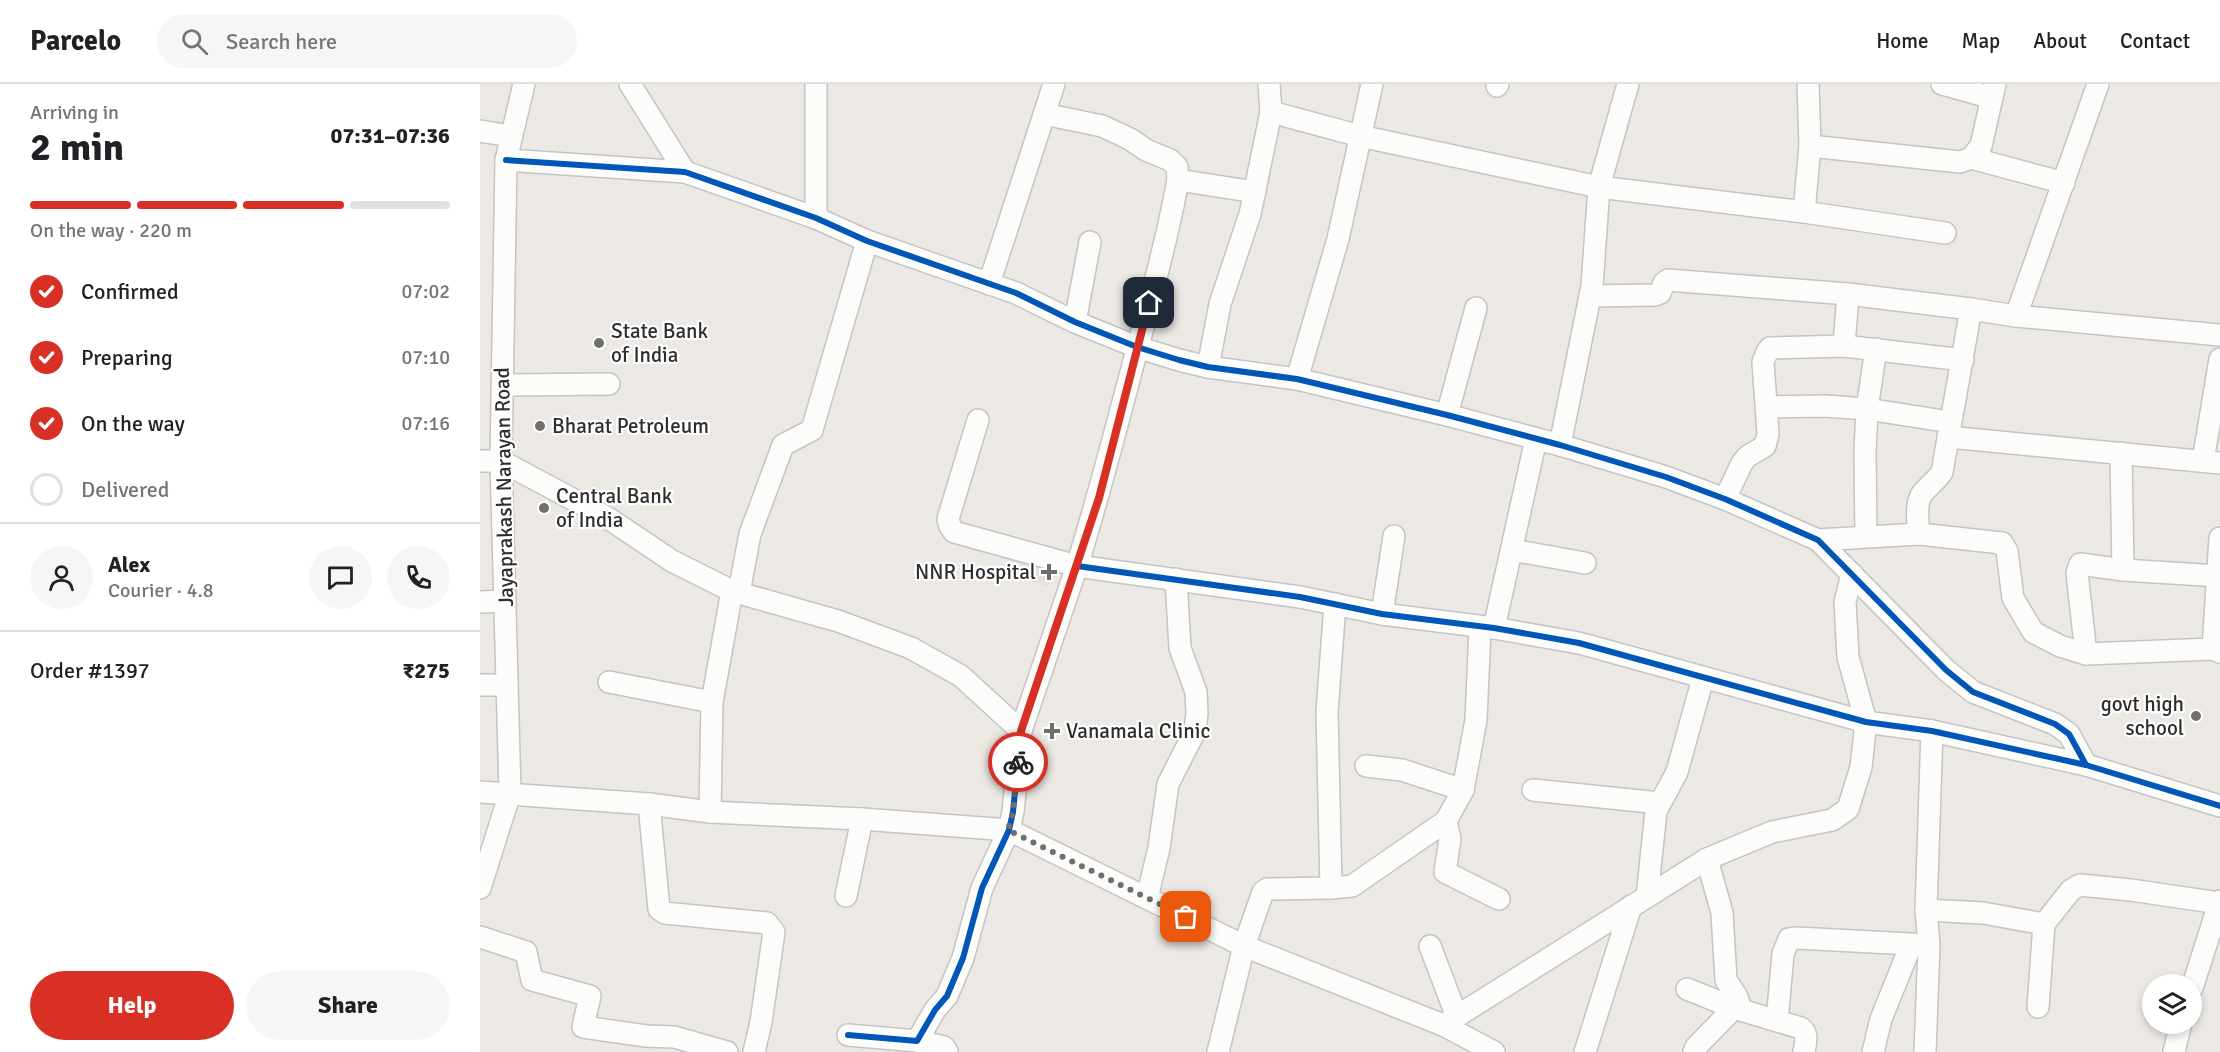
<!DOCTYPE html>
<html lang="en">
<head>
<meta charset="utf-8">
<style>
	body { margin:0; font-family:Signika,sans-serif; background:#f6f6f6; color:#202124; height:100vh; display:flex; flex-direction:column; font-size:22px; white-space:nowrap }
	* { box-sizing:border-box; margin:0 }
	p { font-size:20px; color:#757577 }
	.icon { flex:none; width:33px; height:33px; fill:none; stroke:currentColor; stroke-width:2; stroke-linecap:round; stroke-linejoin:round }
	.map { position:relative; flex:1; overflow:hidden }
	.side { display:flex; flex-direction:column; background:#fff; width:480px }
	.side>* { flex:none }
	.buttons { position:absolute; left:1662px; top:890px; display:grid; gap:12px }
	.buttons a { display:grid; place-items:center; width:60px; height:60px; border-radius:50%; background:#fff; box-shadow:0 3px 9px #0003; font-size:30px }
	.pin { position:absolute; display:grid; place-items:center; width:51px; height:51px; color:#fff; margin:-26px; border-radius:12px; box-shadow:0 3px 9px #0006 }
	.courier { position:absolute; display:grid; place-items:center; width:60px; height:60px; margin:-30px; border:4px solid #d93025; border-radius:50%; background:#fff; color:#222; box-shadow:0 2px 8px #0007 }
	.head em { font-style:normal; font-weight:700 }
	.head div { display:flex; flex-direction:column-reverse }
	.head { display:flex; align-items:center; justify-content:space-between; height:102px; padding:0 30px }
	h1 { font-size:39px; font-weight:700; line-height:45px }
	.bar { display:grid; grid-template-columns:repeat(4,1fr); gap:9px 6px; align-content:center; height:72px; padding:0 30px }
	.bar i { height:8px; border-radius:4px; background:#e0e0e0 }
	.bar .current { background:#d93025 }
	.bar p { grid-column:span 4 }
	.line { display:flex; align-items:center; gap:15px; padding:0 30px; border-top:2px solid #e0e0e0 }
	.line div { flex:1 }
	.round { display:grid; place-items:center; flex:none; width:63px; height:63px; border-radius:32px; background:#f6f6f6 }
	ol { padding:0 30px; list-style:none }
	li { display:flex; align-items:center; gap:18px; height:66px }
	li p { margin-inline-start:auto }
	li .icon { padding:6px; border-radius:50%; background:#d93025; color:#fff; stroke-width:4 }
	li:last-child { color:#757577 }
	li i { width:33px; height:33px; border:3px solid #e0e0e0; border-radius:50% }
	.button { display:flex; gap:12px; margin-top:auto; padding:12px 30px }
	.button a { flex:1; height:69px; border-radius:36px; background:#d93025; color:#fff; font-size:24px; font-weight:700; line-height:69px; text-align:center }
	.button a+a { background:#f6f6f6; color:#202124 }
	header { display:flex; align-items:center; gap:36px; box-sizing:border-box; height:84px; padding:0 30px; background:#fff; border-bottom:2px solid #e0e0e0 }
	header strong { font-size:28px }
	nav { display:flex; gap:33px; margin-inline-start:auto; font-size:21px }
	.search { width:420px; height:54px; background:#f6f6f6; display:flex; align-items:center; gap:15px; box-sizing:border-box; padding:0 21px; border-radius:33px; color:#757577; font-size:22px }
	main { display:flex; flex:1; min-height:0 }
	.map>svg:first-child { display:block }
	.medical { fill:#e9dcdb }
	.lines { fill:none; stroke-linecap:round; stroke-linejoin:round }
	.minor-casing { stroke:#c5c4c5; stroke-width:24 }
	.minor { stroke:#fcfcfb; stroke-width:21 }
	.cycleway-casing { stroke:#fff; stroke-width:10 }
	.cycleway { stroke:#0057b8; stroke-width:6 }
	.done { stroke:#706f6e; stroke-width:6; stroke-dasharray:0 10.8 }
	.route { stroke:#d93025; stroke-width:8 }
	.poi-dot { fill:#706f6e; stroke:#fff; stroke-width:2 }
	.labels { text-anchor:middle; stroke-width:4.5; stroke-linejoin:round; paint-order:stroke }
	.poi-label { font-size:21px; fill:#2e2e2e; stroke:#fff; text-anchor:start }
	.street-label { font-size:21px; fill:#2e2e2e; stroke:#fff }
</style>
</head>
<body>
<header>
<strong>Parcelo</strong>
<div class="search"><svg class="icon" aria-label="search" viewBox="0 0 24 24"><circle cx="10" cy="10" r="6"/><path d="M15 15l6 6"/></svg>Search here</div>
<nav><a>Home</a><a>Map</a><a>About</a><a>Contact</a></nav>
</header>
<main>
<section class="side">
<div class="head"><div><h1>2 min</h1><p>Arriving in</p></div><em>07:31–07:36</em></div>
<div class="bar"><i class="current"></i><i class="current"></i><i class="current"></i><i></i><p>On the way · 220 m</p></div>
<ol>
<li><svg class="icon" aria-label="check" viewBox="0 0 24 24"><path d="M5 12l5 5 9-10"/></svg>Confirmed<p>07:02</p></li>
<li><svg class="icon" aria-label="check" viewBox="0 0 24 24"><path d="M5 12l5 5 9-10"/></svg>Preparing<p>07:10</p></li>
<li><svg class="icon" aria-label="check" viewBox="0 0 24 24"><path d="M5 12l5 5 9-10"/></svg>On the way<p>07:16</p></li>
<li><i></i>Delivered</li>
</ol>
<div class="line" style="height:108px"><a class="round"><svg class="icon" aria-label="person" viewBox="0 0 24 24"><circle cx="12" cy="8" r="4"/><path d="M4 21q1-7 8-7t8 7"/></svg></a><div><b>Alex</b><p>Courier · 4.8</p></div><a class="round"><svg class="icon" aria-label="chat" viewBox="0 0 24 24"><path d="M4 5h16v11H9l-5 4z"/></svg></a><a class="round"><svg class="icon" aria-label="phone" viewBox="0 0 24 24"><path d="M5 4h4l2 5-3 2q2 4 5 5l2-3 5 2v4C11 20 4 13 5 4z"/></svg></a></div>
<div class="line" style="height:78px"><div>Order #1397</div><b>₹275</b></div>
<div class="button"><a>Help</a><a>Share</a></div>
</section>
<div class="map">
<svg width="1740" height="968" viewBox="0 0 1740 968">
	<rect width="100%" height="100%" fill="#ece8e4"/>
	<polygon class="medical" points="541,479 572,487 568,502 537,494"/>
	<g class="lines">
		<defs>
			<g id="minor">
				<polyline points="150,0 205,88"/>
				<polyline points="336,0 336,134"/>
				<polyline points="789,0 791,28"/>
				<polyline points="1462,0 1512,14"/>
				<polyline points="1017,2 1018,0"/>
				<polyline points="564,30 622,42 650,55 666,66 690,76 697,83 698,96 775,108"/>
				<polyline points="0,47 31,52"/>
				<polyline points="1330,62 1480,78 1491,74 1501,62 1515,0"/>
				<polyline points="1491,74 1584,99"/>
				<polyline points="26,76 205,88 336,134 387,157 536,209 595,238 657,263 699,276 728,283 817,295 967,331 1080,361 1186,393 1245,415 1338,456 1466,586 1493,608 1575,640 1589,650 1606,681 1740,722"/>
				<polyline points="1324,128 1330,62 1328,0"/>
				<polyline points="509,200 574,0"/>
				<polyline points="1110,212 1175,211 1180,209 1184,199 1188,196 1368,210 1491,225"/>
				<polyline points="1536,232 1740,251"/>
				<polyline points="595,238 610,158"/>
				<polyline points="1364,262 1368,210"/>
				<polyline points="728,283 740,220 770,130 791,28 880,52 1119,103 1324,128 1465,149"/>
				<polyline points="817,295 858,155 892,0"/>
				<polyline points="22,301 129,300"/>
				<polyline points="1287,323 1345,322 1387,325 1470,338"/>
				<polyline points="967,331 996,224"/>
				<path d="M498,336L468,435L470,442L474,448L597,482C617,418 634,353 651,288C668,224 686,161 698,96"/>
				<polyline points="1468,353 1740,379"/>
				<polyline points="1080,361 1112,202 1119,103 1148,0"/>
				<polyline points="1641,369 1643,486"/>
				<polyline points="0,377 21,377 128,434 192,477 252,507 358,537 431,564 481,592 541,647"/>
				<polyline points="1723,377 1740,275"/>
				<polyline points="1245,415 1262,379 1268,372 1285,362 1288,350 1283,278 1287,268 1290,264 1364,262 1483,276"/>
				<path d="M1439,450C1438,438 1435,420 1442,410C1448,402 1456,397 1462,388L1491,225L1536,232L1618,0"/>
				<polyline points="1386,452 1385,369 1387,325 1396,265"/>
				<polyline points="1338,456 1439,450 1522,459 1527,467 1533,514 1553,548 1580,562 1606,570 1733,565 1740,568"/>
				<polyline points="1032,466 1105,479"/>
				<polyline points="259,508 270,450 303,361 332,346 387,157"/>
				<polyline points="0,518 25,517"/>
				<polyline points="902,530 914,452"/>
				<polyline points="1014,544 1056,355"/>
				<polyline points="1733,565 1740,454"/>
				<polyline points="1606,570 1597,489 1600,480 1643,486 1740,492"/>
				<polyline points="129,598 232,618"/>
				<polyline points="0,601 27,601"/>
				<polyline points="886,682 922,686 983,706"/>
				<polyline points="1053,706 1180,719"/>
				<polyline points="0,708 169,720 230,728 382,735 529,746 764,862 963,941 1014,968"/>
				<polyline points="169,720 179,825 185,829 287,839 294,848 281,938 274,968"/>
				<polyline points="230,728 232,618 252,507"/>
				<polyline points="966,737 970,755 965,788 1019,815"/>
				<polyline points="1227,775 1242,829 1246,896 1257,913 1261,926"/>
				<polyline points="0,804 30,709 21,377 26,76 44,0"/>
				<polyline points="851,804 872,802 966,737 983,706 996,636 1000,544"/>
				<polyline points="366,812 382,735"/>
				<polyline points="1167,813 1176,727 1197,688 1223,594"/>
				<polyline points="667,814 679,764 688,700 715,647 717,629 716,608 700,564 696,495"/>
				<polyline points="1446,826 1503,829 1564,840 1591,806 1600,801 1651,806 1739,819"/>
				<polyline points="0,853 46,868 52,896 110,912 103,943 166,952 194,953 247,968"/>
				<polyline points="950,862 977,933"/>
				<polyline points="1712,904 1740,817"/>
				<path d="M1207,905L1254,924L1321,944C1329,950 1325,960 1324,968"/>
				<polyline points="1558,923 1564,840"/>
				<polyline points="1297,937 1303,870 1309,855 1317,854 1449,861"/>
				<polyline points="963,941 1227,775 1292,748 1352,736 1368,725 1381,683 1386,638 1368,573 1365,518 1372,490"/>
				<polyline points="368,951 437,957 455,926 467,912 483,874 502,804 529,746 533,728 541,647 597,482 820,513 902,530 1014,544 1099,559 1386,638 1452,647 1606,681"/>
				<polyline points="437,957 464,963 467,968"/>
				<polyline points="738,968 764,862 783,808 787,805 851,804 847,628 855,520"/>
				<polyline points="1105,968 1151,822"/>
				<polyline points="1214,968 1216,963 1254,924"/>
				<polyline points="1393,968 1401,935 1431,861"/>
				<polyline points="1445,968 1449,861 1446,826 1452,647"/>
				<polyline points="1694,968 1701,939"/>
			</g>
		</defs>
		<use href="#minor" class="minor-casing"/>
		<use href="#minor" class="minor"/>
		<defs>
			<g id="cycleway">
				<polyline points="26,76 205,88 336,134 387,157 536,209 595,238 657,263 699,276 728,283 817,295 967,331 1080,361 1186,393 1245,415 1338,456 1466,586 1493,608 1575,640 1589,650 1606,681 1740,722"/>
				<polyline points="368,951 437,957 455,926 467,912 483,874 502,804 529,746 533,728 541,647 597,482 820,513 902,530 1014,544 1099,559 1386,638 1452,647 1606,681"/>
			</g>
		</defs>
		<use href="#cycleway" class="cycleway-casing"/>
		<use href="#cycleway" class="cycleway"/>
	</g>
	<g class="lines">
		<polyline class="done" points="538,678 533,728 528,746 706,833"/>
		<polyline class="route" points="538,678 541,647 619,414 669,219"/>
	</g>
	<g class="poi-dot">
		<circle cx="119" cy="259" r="6"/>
		<circle cx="60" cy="342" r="6"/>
		<circle cx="64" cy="424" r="6"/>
		<path d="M566 479h6v6h6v6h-6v6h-6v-6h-6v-6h6z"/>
		<circle cx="1716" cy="632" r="6"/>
		<path d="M569 638h6v6h6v6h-6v6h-6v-6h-6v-6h6z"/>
	</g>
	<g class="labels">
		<g class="poi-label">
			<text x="131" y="254">State Bank<tspan x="131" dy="24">of India</tspan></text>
			<text x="72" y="349">Bharat Petroleum</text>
			<text x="76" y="419">Central Bank<tspan x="76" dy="24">of India</tspan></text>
			<text x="556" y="495" text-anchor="end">NNR Hospital</text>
			<text x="1704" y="627" text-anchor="end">govt high<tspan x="1704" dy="24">school</tspan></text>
			<text x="586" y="654">Vanamala Clinic</text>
		</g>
		<g class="street-label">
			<text transform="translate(24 403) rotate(-91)" y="7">Jayaprakash Narayan Road</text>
		</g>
	</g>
</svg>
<div class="buttons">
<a><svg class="icon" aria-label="layers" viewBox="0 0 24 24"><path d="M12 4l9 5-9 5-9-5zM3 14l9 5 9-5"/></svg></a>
</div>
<div class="pin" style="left:706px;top:833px;background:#ea580c"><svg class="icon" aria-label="bag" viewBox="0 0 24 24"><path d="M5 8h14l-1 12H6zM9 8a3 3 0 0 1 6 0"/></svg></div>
<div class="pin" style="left:669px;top:219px;background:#1f2937"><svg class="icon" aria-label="home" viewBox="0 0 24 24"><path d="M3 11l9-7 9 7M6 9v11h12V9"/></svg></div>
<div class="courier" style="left:538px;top:678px"><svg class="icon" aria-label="bike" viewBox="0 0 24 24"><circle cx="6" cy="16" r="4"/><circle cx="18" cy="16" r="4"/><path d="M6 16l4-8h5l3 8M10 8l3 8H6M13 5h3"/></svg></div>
</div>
</main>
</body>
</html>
